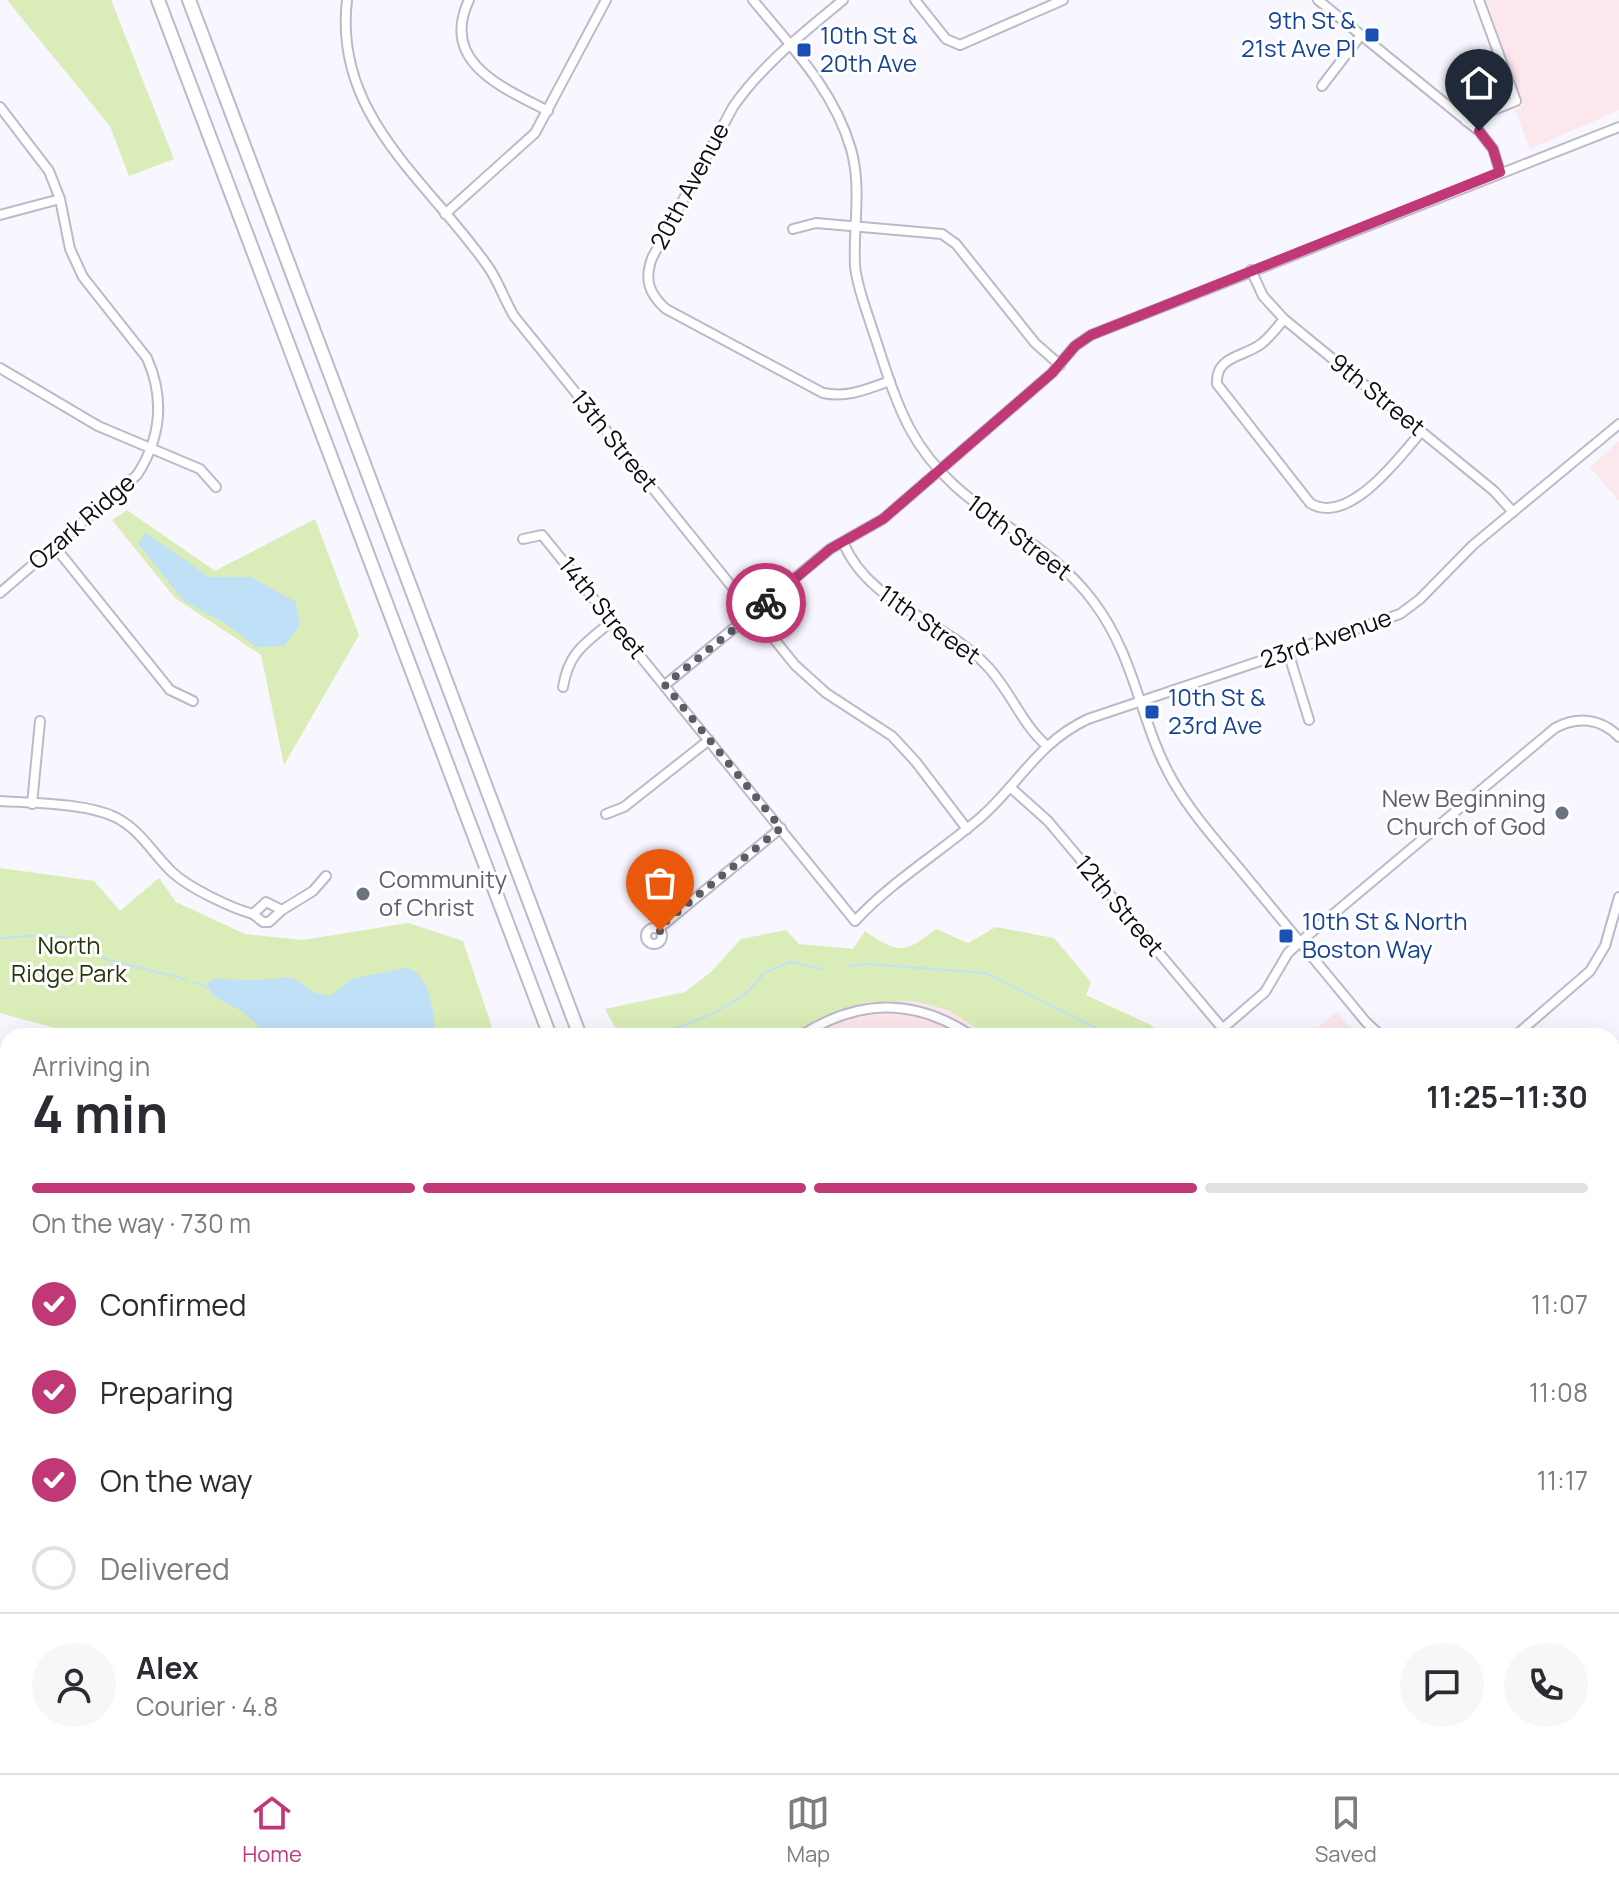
<!DOCTYPE html>
<html lang="en">
<head>
<meta charset="utf-8">
<style>
	body { margin:0; font-family:Manrope,sans-serif; background:#f7f7f7; color:#2b2b33; height:100vh; display:flex; flex-direction:column; font-size:30px; white-space:nowrap }
	* { box-sizing:border-box; margin:0 }
	p { font-size:26px; color:#7c7c81 }
	.icon { flex:none; width:44px; height:44px; fill:none; stroke:currentColor; stroke-width:2; stroke-linecap:round; stroke-linejoin:round }
	.map { position:relative; flex:1; overflow:hidden }
	.side { position:absolute; left:0px; top:1028px; width:1620px; height:746px; display:flex; flex-direction:column; background:#fff; border-radius:24px 24px 0 0; box-shadow:0 8px 32px #0002 }
	.side>* { flex:none }
	.pin { position:absolute; display:grid; place-items:center; width:68px; height:68px; color:#fff; margin:-82px -34px; border-radius:50% 50% 50% 0; rotate:-45deg; box-shadow:0 0 8px #0007 }
	.pin .icon { rotate:45deg }
	.courier { position:absolute; display:grid; place-items:center; width:80px; height:80px; margin:-40px; border:6px solid #c03876; border-radius:50%; background:#fff; color:#222; box-shadow:0 2px 10px #0007 }
	.summary em { font-style:normal; font-weight:700 }
	.summary div { display:flex; flex-direction:column-reverse }
	.summary { display:flex; align-items:center; justify-content:space-between; height:136px; padding:0 32px }
	h1 { font-size:52px; font-weight:700; line-height:60px }
	.bar { display:grid; grid-template-columns:repeat(4,1fr); gap:12px 8px; align-content:center; height:96px; padding:0 32px }
	.bar i { height:10px; border-radius:6px; background:#e1e1e2 }
	.bar .current { background:#c03876 }
	.bar p { grid-column:span 4 }
	.line { display:flex; align-items:center; gap:20px; padding:0 32px; border-top:2px solid #e1e1e2 }
	.line div { flex:1 }
	.round { display:grid; place-items:center; flex:none; width:84px; height:84px; border-radius:42px; background:#f7f7f7 }
	ol { padding:0 32px; list-style:none }
	li { display:flex; align-items:center; gap:24px; height:88px }
	li p { margin-inline-start:auto }
	li .icon { padding:8px; border-radius:50%; background:#c03876; color:#fff; stroke-width:4 }
	li:last-child { color:#7c7c81 }
	li i { width:44px; height:44px; border:4px solid #e1e1e2; border-radius:50% }
	.menu { display:flex; justify-content:space-around; align-items:center; height:112px; border-top:2px solid #e1e1e2; background:#fff; font-size:22px; color:#7c7c81 }
	.menu a { display:grid; justify-items:center; gap:4px }
	.menu .current { color:#c03876 }
	.map>svg:first-child { display:block }
	.commercial { fill:#fce7ec }
	.green { fill:#daedb8 }
	.water { fill:#c0e0f8 }
	.lines { fill:none; stroke-linecap:round; stroke-linejoin:round }
	.stream { stroke:#c0e0f8; stroke-width:2 }
	.minor-casing { stroke:#bdb9cb; stroke-width:12 }
	.highway-casing { stroke:#bdb9cb; stroke-width:16 }
	.minor { stroke:#fff; stroke-width:8 }
	.highway { stroke:#fff; stroke-width:12 }
	.done { stroke:#5f5d63; stroke-width:8; stroke-dasharray:0 14.4 }
	.route { stroke:#c03876; stroke-width:10 }
	.transit-dot { fill:#1a4fb4; stroke:#fff; stroke-width:3 }
	.worship-dot { fill:#6b7280; stroke:#fff; stroke-width:3 }
	.labels { text-anchor:middle; stroke-width:6; stroke-linejoin:round; paint-order:stroke }
	.transit-label { font-size:24px; fill:#164399; stroke:#fff; text-anchor:start }
	.street-label { font-size:24px; fill:#0c0a10; stroke:#fff }
	.worship-label { font-size:24px; fill:#5b616d; stroke:#fff; text-anchor:end }
	.park-label { font-size:24px; fill:#28340a; stroke:#fff }
</style>
</head>
<body>
<div class="map">
<svg width="1619" height="1773" viewBox="0 0 1619 1773">
	<rect width="100%" height="100%" fill="#f8f6fe"/>
	<g class="commercial">
		<polygon points="1486,0 1619,0 1619,110 1530,149 1515,110 1523,105"/>
		<polygon points="1619,441 1619,501 1590,467"/>
		<polygon points="914,1001 948,1010 990,1036 789,1036 824,1016 869,1002"/>
		<polygon points="1337,1012 1357,1036 1307,1036"/>
		<polygon points="1619,1047 1619,1180 1613,1184 1612,1052"/>
		<polygon points="1619,1224 1619,1331 1612,1337 1612,1230"/>
		<polygon points="1612,1381 1619,1388 1619,1773 1061,1773 1052,1766 1612,1766"/>
	</g>
	<g class="green">
		<polygon points="7,0 111,0 174,159 129,176 110,126"/>
		<polygon points="127,510 215,571 315,519 359,635 284,765 261,655 175,598 112,520"/>
		<polygon points="0,868 94,881 120,911 159,878 176,902 245,934 303,940 408,923 463,941 491,1024 493,1036 84,1036 0,1013"/>
		<path d="M996,927L1054,938L1091,982L1086,995L1151,1025L1161,1036H990L948,1010L914,1001L869,1002L824,1016L789,1036H626L624,1029H616L605,1009L685,992L711,972L741,939L786,930L799,944L853,949L865,931C898,954 905,954 936,929L968,943Z"/>
		<polygon points="8,1241 8,1293 0,1306 0,1254"/>
		<polygon points="170,1766 274,1766 278,1773 162,1773"/>
	</g>
	<g class="water">
		<polygon points="146,533 209,577 251,577 296,602 300,625 284,646 256,647 223,622 184,601 138,544"/>
		<path d="M405,968C431,972 434,1014 435,1036H269L243,1012L212,995L207,984L213,979L261,980L287,977L297,980L313,992L327,996L333,994L351,979Z"/>
	</g>
	<g class="lines">
		<g class="stream">
			<polyline points="0,938 45,935 68,938 108,960 186,979"/>
			<polyline points="848,966 867,964 986,973 1112,1036"/>
			<polyline points="194,982 208,987"/>
			<polyline points="622,1035 672,1030 714,1013 747,993 765,972 791,962 822,969"/>
		</g>
		<defs>
			<g id="minor">
				<path d="M347,0C333,117 429,181 489,268C499,283 505,301 514,316L795,665L826,693L892,736L916,762L967,829"/>
				<path d="M469,0C439,63 504,88 548,111"/>
				<path d="M753,0C791,46 834,90 851,149C862,188 853,226 855,266C857,286 865,306 871,325C883,360 893,397 910,429C955,513 1039,529 1093,601C1137,659 1139,722 1173,781C1193,816 1222,847 1248,879C1287,926 1326,974 1366,1022L1381,1036"/>
				<path d="M843,0C803,33 762,65 733,107L652,258C644,280 649,294 666,309L823,393C848,398 867,389 890,381"/>
				<polyline points="915,0 946,39 960,45 1063,0"/>
				<polyline points="1318,0 1479,131 1493,149 1500,172"/>
				<polyline points="1322,86 1361,35"/>
				<path d="M0,107L49,171L60,199L70,249L83,277L147,358C165,399 161,438 137,475L0,593"/>
				<polyline points="1466,121 1516,101 1479,0"/>
				<polyline points="445,214 535,133 606,0"/>
				<polyline points="0,215 60,199"/>
				<polyline points="793,229 816,223 942,234 956,244 1035,343 1060,365"/>
				<polyline points="1251,270 1263,296 1284,319 1494,491 1513,512"/>
				<path d="M1284,319C1277,328 1270,337 1261,344C1244,357 1215,356 1217,384L1310,503C1348,527 1400,457 1421,432"/>
				<polyline points="0,368 98,426 200,469 216,487"/>
				<path d="M523,539L542,535L855,921C891,882 939,853 980,818C1020,783 1037,743 1088,719L1400,614L1420,599L1473,545L1619,424"/>
				<path d="M843,542C869,605 943,619 987,666C1010,690 1021,723 1046,745"/>
				<polyline points="55,547 170,690 193,701"/>
				<polyline points="1288,652 1309,720"/>
				<polyline points="665,685 830,549 883,519 1052,373 1075,346 1091,335 1619,127"/>
				<path d="M563,687C569,651 586,643 612,621"/>
				<polyline points="1010,787 1048,821 1223,1029"/>
				<path d="M0,801C33,803 85,803 115,817C141,830 152,853 172,872C189,888 231,908 253,914"/>
				<polyline points="32,804 40,721"/>
				<polyline points="606,814 624,807 709,740"/>
				<polygon points="266,902 282,910 269,922 263,922 253,914"/>
				<polyline points="282,910 313,891 326,876"/>
				<circle cx="654" cy="936" r="8"/>
				<polyline points="658,929 781,828"/>
				<path d="M800,1036C858,999 914,997 972,1036"/>
				<path d="M1214,1036L1265,992L1288,953L1300,942L1555,728C1577,716 1601,718 1619,737"/>
				<polyline points="1515,1036 1590,971 1605,946 1619,897"/>
				<polyline points="0,1096 8,1097"/>
				<polyline points="1612,1205 1619,1199"/>
				<polyline points="1612,1381 1619,1387"/>
				<polyline points="0,1465 8,1462"/>
				<polyline points="3,1682 8,1696"/>
				<polyline points="1612,1718 1619,1713"/>
				<polyline points="50,1766 56,1773"/>
				<polyline points="573,1766 577,1773"/>
				<polyline points="1100,1766 1108,1773"/>
				<polyline points="65,1773 74,1766"/>
				<polyline points="1543,1773 1551,1766"/>
			</g>
			<g id="highway">
				<polyline points="158,0 550,1036"/>
				<polyline points="189,0 580,1036"/>
				<polyline points="898,1766 900,1773"/>
				<polyline points="945,1766 951,1773"/>
				<polyline points="981,1766 987,1773"/>
				<polyline points="1006,1766 1013,1773"/>
			</g>
		</defs>
		<use href="#minor" class="minor-casing"/>
		<use href="#highway" class="highway-casing"/>
		<use href="#minor" class="minor"/>
		<use href="#highway" class="highway"/>
	</g>
	<g class="lines">
		<polyline class="done" points="660,931 658,929 665,922 781,828 665,685 766,603"/>
		<polyline class="route" points="766,603 830,549 883,519 1052,373 1075,346 1091,335 1500,172 1493,149 1479,131"/>
	</g>
	<g class="transit-dot">
		<rect x="1364" y="27" width="16" height="16" rx="4"/>
		<rect x="796" y="42" width="16" height="16" rx="4"/>
		<rect x="1144" y="704" width="16" height="16" rx="4"/>
		<rect x="1278" y="928" width="16" height="16" rx="4"/>
	</g>
	<g class="worship-dot">
		<circle cx="1562" cy="813" r="8"/>
		<circle cx="363" cy="894" r="8"/>
	</g>
	<g class="labels">
		<g class="transit-label">
			<text x="1356" y="29" text-anchor="end">9th St &amp;<tspan x="1356" dy="28">21st Ave Pl</tspan></text>
			<text x="820" y="44">10th St &amp;<tspan x="820" dy="28">20th Ave</tspan></text>
			<text x="1168" y="706">10th St &amp;<tspan x="1168" dy="28">23rd Ave</tspan></text>
			<text x="1302" y="930">10th St &amp; North<tspan x="1302" dy="28">Boston Way</tspan></text>
		</g>
		<g class="street-label">
			<text transform="translate(690 186) rotate(-62)" y="8">20th Avenue</text>
			<text transform="translate(1377 395) rotate(39)" y="8">9th Street</text>
			<text transform="translate(614 441) rotate(51)" y="8">13th Street</text>
			<text transform="translate(82 522) rotate(-41)" y="8">Ozark Ridge</text>
			<text transform="translate(1019 538) rotate(37)" y="8">10th Street</text>
			<text transform="translate(602 608) rotate(51)" y="8">14th Street</text>
			<text transform="translate(929 625) rotate(35)" y="8">11th Street</text>
			<text transform="translate(1326 639) rotate(-19)" y="8">23rd Avenue</text>
			<text transform="translate(1119 906) rotate(50)" y="8">12th Street</text>
		</g>
		<g class="worship-label">
			<text x="1546" y="807">New Beginning<tspan x="1546" dy="28">Church of God</tspan></text>
			<text x="379" y="888" text-anchor="start">Community<tspan x="379" dy="28">of Christ</tspan></text>
		</g>
		<g class="park-label">
			<text x="69" y="954">North<tspan x="69" dy="28">Ridge Park</tspan></text>
		</g>
	</g>
</svg>
<div class="pin" style="left:660px;top:931px;background:#ea580c"><svg class="icon" aria-label="bag" viewBox="0 0 24 24"><path d="M5 8h14l-1 12H6zM9 8a3 3 0 0 1 6 0"/></svg></div>
<div class="pin" style="left:1479px;top:131px;background:#1f2937"><svg class="icon" aria-label="home" viewBox="0 0 24 24"><path d="M3 11l9-7 9 7M6 9v11h12V9"/></svg></div>
<div class="courier" style="left:766px;top:603px"><svg class="icon" aria-label="bike" viewBox="0 0 24 24"><circle cx="6" cy="16" r="4"/><circle cx="18" cy="16" r="4"/><path d="M6 16l4-8h5l3 8M10 8l3 8H6M13 5h3"/></svg></div>
<section class="side">
<div class="summary"><div><h1>4 min</h1><p>Arriving in</p></div><em>11:25–11:30</em></div>
<div class="bar"><i class="current"></i><i class="current"></i><i class="current"></i><i></i><p>On the way · 730 m</p></div>
<ol>
<li><svg class="icon" aria-label="check" viewBox="0 0 24 24"><path d="M5 12l5 5 9-10"/></svg>Confirmed<p>11:07</p></li>
<li><svg class="icon" aria-label="check" viewBox="0 0 24 24"><path d="M5 12l5 5 9-10"/></svg>Preparing<p>11:08</p></li>
<li><svg class="icon" aria-label="check" viewBox="0 0 24 24"><path d="M5 12l5 5 9-10"/></svg>On the way<p>11:17</p></li>
<li><i></i>Delivered</li>
</ol>
<div class="line" style="height:144px"><a class="round"><svg class="icon" aria-label="person" viewBox="0 0 24 24"><circle cx="12" cy="8" r="4"/><path d="M4 21q1-7 8-7t8 7"/></svg></a><div><b>Alex</b><p>Courier · 4.8</p></div><a class="round"><svg class="icon" aria-label="chat" viewBox="0 0 24 24"><path d="M4 5h16v11H9l-5 4z"/></svg></a><a class="round"><svg class="icon" aria-label="phone" viewBox="0 0 24 24"><path d="M5 4h4l2 5-3 2q2 4 5 5l2-3 5 2v4C11 20 4 13 5 4z"/></svg></a></div>
</section>
</div>
<nav class="menu">
<a class="current"><svg class="icon" aria-label="home" viewBox="0 0 24 24"><path d="M3 11l9-7 9 7M6 9v11h12V9"/></svg>Home</a>
<a><svg class="icon" aria-label="map" viewBox="0 0 24 24"><path d="M3 6l6-2 6 2 6-2v14l-6 2-6-2-6 2zM9 4v14M15 6v14"/></svg>Map</a>
<a><svg class="icon" aria-label="saved" viewBox="0 0 24 24"><path d="M7 4h10v16l-5-4-5 4z"/></svg>Saved</a>
</nav>
</body>
</html>
